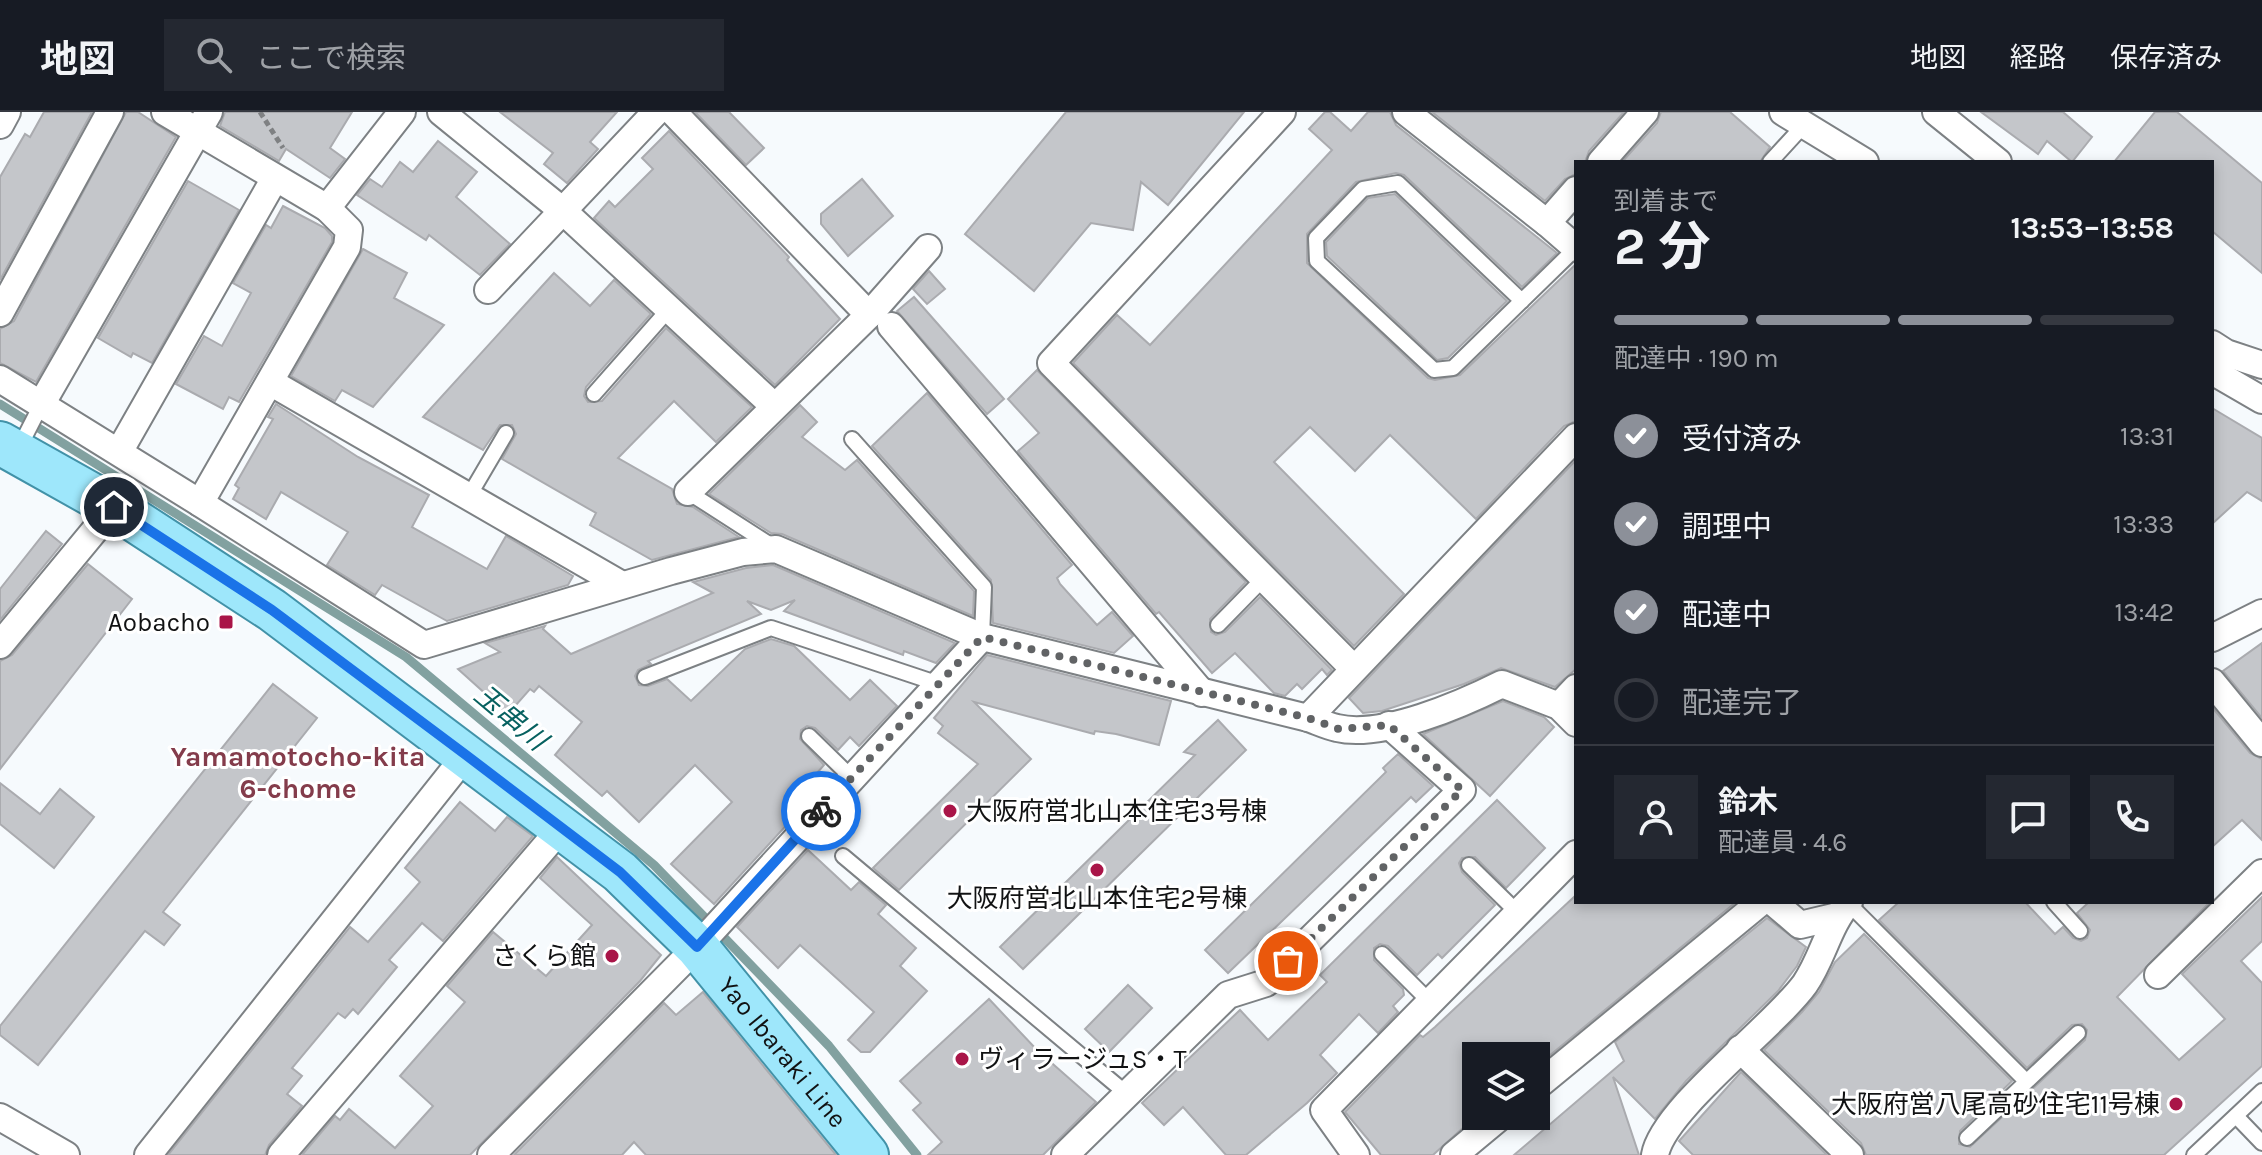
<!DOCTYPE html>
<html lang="ja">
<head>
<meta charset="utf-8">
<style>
	body { margin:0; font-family:Karla,"Noto Sans JP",sans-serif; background:#242831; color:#f1f3f6; height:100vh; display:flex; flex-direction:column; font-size:30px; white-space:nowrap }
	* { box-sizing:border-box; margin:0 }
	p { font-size:26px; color:#9ea1a6 }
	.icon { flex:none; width:44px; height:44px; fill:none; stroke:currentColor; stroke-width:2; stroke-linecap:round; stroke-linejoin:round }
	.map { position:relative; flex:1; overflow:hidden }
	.sheet { position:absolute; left:1574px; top:48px; width:640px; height:744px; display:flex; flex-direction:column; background:#171b24; border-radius:0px; box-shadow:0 4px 12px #0003 }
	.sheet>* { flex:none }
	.buttons { position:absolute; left:1462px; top:930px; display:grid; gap:16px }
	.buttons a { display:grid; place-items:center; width:88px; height:88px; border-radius:0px; background:#171b24; box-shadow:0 4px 12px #0003; font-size:40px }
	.pin { position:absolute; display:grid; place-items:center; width:68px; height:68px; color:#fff; margin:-34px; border:4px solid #fff; border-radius:50%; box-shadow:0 2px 8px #0007 }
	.courier { position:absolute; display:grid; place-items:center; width:80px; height:80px; margin:-40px; border:6px solid #1a73e8; border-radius:50%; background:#fff; color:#222; box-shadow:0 2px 10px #0007 }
	.head em { font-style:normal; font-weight:700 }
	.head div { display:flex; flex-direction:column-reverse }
	.head { display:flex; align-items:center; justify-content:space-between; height:136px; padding:0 40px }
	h1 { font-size:52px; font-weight:700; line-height:60px }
	.bar { display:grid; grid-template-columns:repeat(4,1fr); gap:12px 8px; align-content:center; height:96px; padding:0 40px }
	.bar i { height:10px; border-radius:6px; background:#363941 }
	.bar .active { background:#8c9099 }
	.bar p { grid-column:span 4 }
	.line { display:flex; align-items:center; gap:20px; padding:0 40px; border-top:2px solid #363941 }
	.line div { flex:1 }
	.round { display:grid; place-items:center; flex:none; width:84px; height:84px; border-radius:0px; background:#242831 }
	ol { padding:0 40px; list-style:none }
	li { display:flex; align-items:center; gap:24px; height:88px }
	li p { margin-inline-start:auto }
	li .icon { padding:8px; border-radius:50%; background:#8c9099; color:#fff; stroke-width:4 }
	li:last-child { color:#9ea1a6 }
	li i { width:44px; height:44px; border:4px solid #363941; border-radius:50% }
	header { display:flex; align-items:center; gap:48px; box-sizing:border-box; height:112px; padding:0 40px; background:#171b24; border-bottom:2px solid #363941 }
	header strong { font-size:38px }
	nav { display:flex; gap:44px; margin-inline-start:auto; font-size:28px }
	.search { width:560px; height:72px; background:#242831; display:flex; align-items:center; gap:20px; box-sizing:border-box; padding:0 28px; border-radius:0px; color:#9ea1a6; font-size:30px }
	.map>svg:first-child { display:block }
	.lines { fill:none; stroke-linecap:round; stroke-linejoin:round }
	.stream { stroke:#82a1a0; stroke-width:9 }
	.building { fill:#c4c6ca; stroke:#aaabaf; stroke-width:2 }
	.service-casing { stroke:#7d8184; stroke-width:18 }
	.minor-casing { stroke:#7d8184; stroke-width:30 }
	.primary-casing { stroke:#4292a8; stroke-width:46 }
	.path { stroke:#7f8183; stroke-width:5; stroke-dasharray:6 4; stroke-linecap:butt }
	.service { stroke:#fff; stroke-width:14 }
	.minor { stroke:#fff; stroke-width:26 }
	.primary { stroke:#9ee7fb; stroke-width:42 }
	.done { stroke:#616365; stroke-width:8; stroke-dasharray:0 14.4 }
	.route { stroke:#1a73e8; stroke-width:10 }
	.poi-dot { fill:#a91548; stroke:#fff; stroke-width:3 }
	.labels { text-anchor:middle; stroke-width:6; stroke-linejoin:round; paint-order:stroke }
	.poi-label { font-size:26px; fill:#111213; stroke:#fff; text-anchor:end }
	.street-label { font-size:26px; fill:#111213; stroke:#fff }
	.water-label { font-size:28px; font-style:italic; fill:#076160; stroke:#fff }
	.neighbourhood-label { font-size:28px; font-weight:bold; fill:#843c4b; stroke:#fff }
</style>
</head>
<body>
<header>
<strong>地図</strong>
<div class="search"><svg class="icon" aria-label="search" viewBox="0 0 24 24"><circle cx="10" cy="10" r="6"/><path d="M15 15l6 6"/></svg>ここで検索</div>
<nav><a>地図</a><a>経路</a><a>保存済み</a></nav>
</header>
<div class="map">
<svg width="2262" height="1043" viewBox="0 0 2262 1043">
	<rect width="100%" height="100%" fill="#f6fafd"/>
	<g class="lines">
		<polyline class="stream" points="0,292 406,545 654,753 829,934 917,1043"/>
	</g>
	<g class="building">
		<polygon points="44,0 92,0 0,168 0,65 25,22 30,25"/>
		<polygon points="126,0 138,0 176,25 36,270 0,251 0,217 14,209"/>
		<polygon points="225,0 352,0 330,36 345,47 330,66 286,37 279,49 220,14"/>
		<polygon points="500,0 617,0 590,30 598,37 567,71 544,52 553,41"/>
		<polygon points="695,0 729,0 764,36 746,53"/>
		<polygon points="1066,0 1244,0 1168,93 1141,70 1133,118 1091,111 1034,179 965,122"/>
		<polygon points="1325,0 1330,0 1351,19 1368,0 1390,0 1396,13 1557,141 1522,175 1404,63 1396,61 1356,70 1307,122 1307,151 1428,266 1435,268 1460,263 1576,152 1576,309 1564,314 1476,407 1390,323 1355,359 1310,315 1274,350 1404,482 1354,534 1073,251 1117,203 1150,233 1332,38 1309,17"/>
		<polygon points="1432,0 1624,0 1589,39 1585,50 1576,50 1576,62 1565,67 1545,89"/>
		<polygon points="1661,0 1730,0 1770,35 1760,50 1622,50 1657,11"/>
		<polygon points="1981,0 2063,0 2092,25 2072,50 2047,29 2038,42"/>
		<polygon points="2155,0 2177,0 2262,71 2262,161 2212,119 2212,50 2114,50"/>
		<polygon points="669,19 789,145 787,148 840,207 775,273 594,106 609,89 615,95 653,57 642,46"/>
		<polygon points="438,29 477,60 456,85 510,132 480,163 429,123 426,128 357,83 370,67 382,75 400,50 413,60"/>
		<polygon points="862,67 893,104 848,144 821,112 821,102"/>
		<polygon points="188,69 239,98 152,251 133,241 131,245 98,226"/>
		<polygon points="1395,82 1507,189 1448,246 1437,248 1327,144 1326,130 1368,86"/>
		<polygon points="283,94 325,116 332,124 332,130 239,290 229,285 223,297 176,272 204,224 222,234 251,181 233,171 266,113 271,116"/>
		<polygon points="363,137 407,161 394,186 444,213 373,295 342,278 335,289 291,264"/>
		<polygon points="929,159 945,177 927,192 913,177"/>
		<polygon points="554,161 590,194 614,168 651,202 586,275 584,284 588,290 602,289 666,216 752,295 716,330 674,289 618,346 672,377 677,392 693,395 739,425 652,448 590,413 596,401 502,347 516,322 512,313 500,313 483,338 423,305"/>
		<polygon points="914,185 1004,287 987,302 897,199"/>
		<polygon points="1037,258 1246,470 1210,507 1211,520 1216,523 1225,520 1260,485 1332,558 1327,563 1322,557 1302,577 1297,572 1285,584 1274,581 1235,541 1212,561 1159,500 1156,502 1018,339 1039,321 1008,287"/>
		<polygon points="927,281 1072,453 1057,466 1060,472 1097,513 1112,500 1133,524 1114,541 993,511 991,468 872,334"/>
		<polygon points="276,292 358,345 429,383 412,415 487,457 506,424 573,464 568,473 447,509 382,473 375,483 327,453 348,420 281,380 266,407 233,387 239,376 235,373 273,307 268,305"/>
		<polygon points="800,293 817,310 802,325 845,358 857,348 974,479 973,504 782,422 771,421 709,382"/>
		<polygon points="2212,296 2262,326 2262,389 2247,380 2212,412"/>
		<polygon points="1576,348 1576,557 1555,575 1501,556 1464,572 1382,599 1363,601 1349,586"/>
		<polygon points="46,419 62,432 0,508 0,477"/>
		<polygon points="88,452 132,487 0,657 0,549 12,543"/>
		<polygon points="773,453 955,531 936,551 904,539 903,543 784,499 795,488 771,498 747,489 761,502 648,549 651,552 638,558 635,564 639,573 648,574 667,567 691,589 745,537 771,527 794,534 850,588 870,568 897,594 859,634 850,625 838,638 815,616 807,614 801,618 800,627 824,653 817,661 826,670 714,792 671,752 732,690 695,653 639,710 607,679 602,684 555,643 582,610 539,574 534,580 530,577 508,602 458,557 500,540 485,531 545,514 543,517 571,542 713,481 693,470 746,456"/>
		<polygon points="2262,531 2262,606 2223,559"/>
		<polygon points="987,543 1171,589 1159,633 1116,622 1095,619 1094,622 974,590 1031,647 899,778 873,756 978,652 938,621 943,614 934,606"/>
		<polygon points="273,572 317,606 163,800 180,813 164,833 145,819 38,953 0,923 0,914"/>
		<polygon points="1503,589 1544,605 1554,615 1490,684 1423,622"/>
		<polygon points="2212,595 2250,641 2262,647 2262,728 2242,708 2212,735"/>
		<polygon points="1218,608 1246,638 1023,857 1000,835 1195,643 1184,640"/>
		<polygon points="1398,642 1433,674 1416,690 1411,685 1228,861 1205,838 1386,660 1383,656"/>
		<polygon points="0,671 40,702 60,677 94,705 54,756 0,712"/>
		<polygon points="1497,688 1545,736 1506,776 1475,745 1462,746 1459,751 1462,760 1495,793 1442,846 1438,842 1417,863 1388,834 1380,832 1374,836 1374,848 1403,877 1404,883 1393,894 1398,900 1378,921 1359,902 1320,943 1337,961 1307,991 1246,1043 1226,1043 1183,995 1164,1013 1142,991 1240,898 1268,928 1327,870 1320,863"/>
		<polygon points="460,690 495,719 507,705 533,724 443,829 422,811 389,848 397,855 358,902 353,897 345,906 338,901 292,956 302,964 287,982 302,994 269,1033 265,1043 168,1043 350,815 368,830 420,770 405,756"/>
		<polygon points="808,738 851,778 859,770 886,793 878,802 916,836 900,854 927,879 870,940 861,940 848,928 874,900 800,833 778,856 737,815"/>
		<polygon points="557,745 661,843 640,869 470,1043 302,1043 335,1004 340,1008 349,997 395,1036 433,994 400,964 465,890 447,874 493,820 546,864 592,813 540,766"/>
		<polygon points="1575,784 1576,790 1736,790 1549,944 1476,944 1476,1004 1433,1043 1381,1043 1345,1000 1420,923 1423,925 1435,915"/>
		<polygon points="2262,785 2262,829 2241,849 2262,871 2262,954 2164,1043 1866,1043 1861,1031 1764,938 1802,900 1819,880 1835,850 1864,822 2012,969 1960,1019 1959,1032 1970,1035 2085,928 2087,918 2082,912 2072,913 2027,956 1879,808 1899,790 2025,790 2055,822 2063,815 2073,826 2081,829 2087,826 2090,818 2077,801 2089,790 2210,790 2117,885 2179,948 2225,907 2182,862"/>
		<polygon points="1767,806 1806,835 1797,854 1778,879 1686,969 1655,1007 1613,965 1639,1043 1514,1043 1624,949 1615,930"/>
		<polygon points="1128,873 1152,896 1109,940 1085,917"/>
		<polygon points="703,880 836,1043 646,1043 634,1030 622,1043 514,1043 664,891 676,903"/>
		<polygon points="989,887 1037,938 1096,990 1043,1043 928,1043 942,1030 913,998 921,991 900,969"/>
		<polygon points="1741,960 1827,1043 1693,1043 1679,1029"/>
	</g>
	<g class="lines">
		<defs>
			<g id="service">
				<polyline points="1770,50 1804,13"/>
				<polyline points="1522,189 1398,71 1363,77 1316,126 1317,149 1434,258 1453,256 1576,136"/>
				<polyline points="594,282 669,197"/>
				<polyline points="852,327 984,475 982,525"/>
				<polyline points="19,336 42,291"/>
				<polyline points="688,380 772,434"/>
				<polyline points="469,384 506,321"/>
				<polyline points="1218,513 1264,466"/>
				<polyline points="645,565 771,516 939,572"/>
				<polyline points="809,624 852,666"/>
				<polyline points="843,744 1127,982"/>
				<polyline points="1469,753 1518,801"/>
				<polyline points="2054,790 2080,819"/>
				<polyline points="1848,791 2026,969"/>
				<polyline points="1382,842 1430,890"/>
				<polyline points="2236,1004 2262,1031"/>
				<polyline points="1967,1026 2078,921"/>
				<polyline points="2194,1043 2262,979"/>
			</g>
			<g id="minor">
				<polyline points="165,0 327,96 402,0"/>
				<polyline points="441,0 563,99 774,294"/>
				<polyline points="673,0 869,203"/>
				<polyline points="1282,0 1051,251 1354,557"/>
				<polyline points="1406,0 1547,111"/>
				<polyline points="1783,0 1865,50"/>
				<polyline points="1936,0 1998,50"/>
				<polyline points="0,13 7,0"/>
				<polyline points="1601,50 1645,0"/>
				<polyline points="1576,78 1547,111 1576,136"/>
				<path d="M327,96L349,118L347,135L200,391L424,533L671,459L743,440L776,437L982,525L1308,606C1317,609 1327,614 1337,616C1382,627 1462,592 1502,572L1559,594L1576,611"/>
				<polyline points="488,178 656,0"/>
				<polyline points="0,201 110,0"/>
				<polyline points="891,214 1202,581"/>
				<polyline points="2212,232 2226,241 2262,253"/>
				<polyline points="2212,259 2262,288"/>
				<polyline points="0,267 200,391"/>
				<polyline points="270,270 622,473"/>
				<polyline points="42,291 209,0"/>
				<polyline points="119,340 275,66"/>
				<polyline points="688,380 869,203 928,136"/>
				<polyline points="2212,526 2262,501"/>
				<polyline points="0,533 114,395"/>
				<polyline points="2212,570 2262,631"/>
				<polyline points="1559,594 1576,576"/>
				<polyline points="1308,606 1576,325"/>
				<polyline points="1773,790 1800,813 1838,804"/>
				<polyline points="2158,863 2262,761"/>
				<polyline points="1740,937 1850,1043"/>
				<polyline points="1536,975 1761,790"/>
				<polyline points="0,1005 66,1043"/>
				<polyline points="148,1043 466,643"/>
				<polyline points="281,1043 562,715"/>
				<polyline points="491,1043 697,835 982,525"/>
				<polyline points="1065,1043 1228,883 1266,871 1462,678 1389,613"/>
				<polyline points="1356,1043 1324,998 1576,742"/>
				<polyline points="1454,1043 1501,1004"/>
				<path d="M1655,1043C1663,997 1774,915 1805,872C1823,846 1828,814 1849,790"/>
			</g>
			<g id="primary">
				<path id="s1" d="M0,331L114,395L272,498L620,760L697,835L867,1043"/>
			</g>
		</defs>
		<use href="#service" class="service-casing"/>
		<use href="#minor" class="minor-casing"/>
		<use href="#primary" class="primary-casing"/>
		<polyline class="path" points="260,0 283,36"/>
		<use href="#service" class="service"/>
		<use href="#minor" class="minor"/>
		<use href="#primary" class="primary"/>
	</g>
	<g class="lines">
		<polyline class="done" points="821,699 982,525 1308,606 1339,617 1389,613 1462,678 1288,849"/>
		<polyline class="route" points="114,395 272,498 466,643 620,760 697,835 821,699"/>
	</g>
	<g class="poi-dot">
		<rect x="218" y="502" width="16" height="16" rx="4"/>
		<circle cx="950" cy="699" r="8"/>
		<circle cx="1097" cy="758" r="8"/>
		<circle cx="612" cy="844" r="8"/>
		<circle cx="962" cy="947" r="8"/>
		<circle cx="2176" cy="992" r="8"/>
	</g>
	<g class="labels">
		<g class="poi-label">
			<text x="210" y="519">Aobacho</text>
			<text x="966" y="708" text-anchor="start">大阪府営北山本住宅3号棟</text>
			<text x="1097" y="795" text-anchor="middle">大阪府営北山本住宅2号棟</text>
			<text x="596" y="853">さくら館</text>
			<text x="978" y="956" text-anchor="start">ヴィラージュS・T</text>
			<text x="2160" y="1001">大阪府営八尾高砂住宅11号棟</text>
		</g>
		<g class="street-label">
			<text dy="9" stroke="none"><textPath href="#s1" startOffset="998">Yao Ibaraki Line</textPath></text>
		</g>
		<g class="water-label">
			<text transform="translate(511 605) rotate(40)" y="10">玉串川</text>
		</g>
		<g class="neighbourhood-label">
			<text x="298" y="654">Yamamotocho-kita<tspan x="298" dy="32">6-chome</tspan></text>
		</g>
	</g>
</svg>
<div class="buttons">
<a><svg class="icon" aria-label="layers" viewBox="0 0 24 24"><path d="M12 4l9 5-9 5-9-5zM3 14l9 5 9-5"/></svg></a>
</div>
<div class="pin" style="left:1288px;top:849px;background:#ea580c"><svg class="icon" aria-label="bag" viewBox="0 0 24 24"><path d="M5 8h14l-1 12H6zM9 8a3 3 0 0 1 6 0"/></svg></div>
<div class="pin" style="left:114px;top:395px;background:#1f2937"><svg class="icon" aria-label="home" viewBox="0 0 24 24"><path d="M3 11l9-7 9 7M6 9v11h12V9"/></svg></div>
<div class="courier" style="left:821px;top:699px"><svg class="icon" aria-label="bike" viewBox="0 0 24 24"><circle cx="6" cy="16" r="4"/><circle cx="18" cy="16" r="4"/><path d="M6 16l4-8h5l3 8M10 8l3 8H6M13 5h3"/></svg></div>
<section class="sheet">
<div class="head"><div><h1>2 分</h1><p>到着まで</p></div><em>13:53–13:58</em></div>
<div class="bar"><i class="active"></i><i class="active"></i><i class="active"></i><i></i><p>配達中 · 190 m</p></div>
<ol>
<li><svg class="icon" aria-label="check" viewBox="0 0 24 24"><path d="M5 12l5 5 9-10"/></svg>受付済み<p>13:31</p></li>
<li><svg class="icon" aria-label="check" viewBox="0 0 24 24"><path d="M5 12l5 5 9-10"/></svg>調理中<p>13:33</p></li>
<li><svg class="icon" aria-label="check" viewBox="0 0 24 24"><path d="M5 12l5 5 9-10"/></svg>配達中<p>13:42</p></li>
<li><i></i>配達完了</li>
</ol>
<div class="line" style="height:144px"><a class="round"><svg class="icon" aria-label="person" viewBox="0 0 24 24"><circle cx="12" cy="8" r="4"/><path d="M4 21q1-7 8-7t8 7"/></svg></a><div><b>鈴木</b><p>配達員 · 4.6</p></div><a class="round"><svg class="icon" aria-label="chat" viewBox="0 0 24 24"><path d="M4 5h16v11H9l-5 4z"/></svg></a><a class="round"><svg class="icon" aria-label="phone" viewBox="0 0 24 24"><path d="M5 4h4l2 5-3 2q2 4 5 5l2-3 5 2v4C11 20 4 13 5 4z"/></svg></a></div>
</section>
</div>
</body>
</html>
